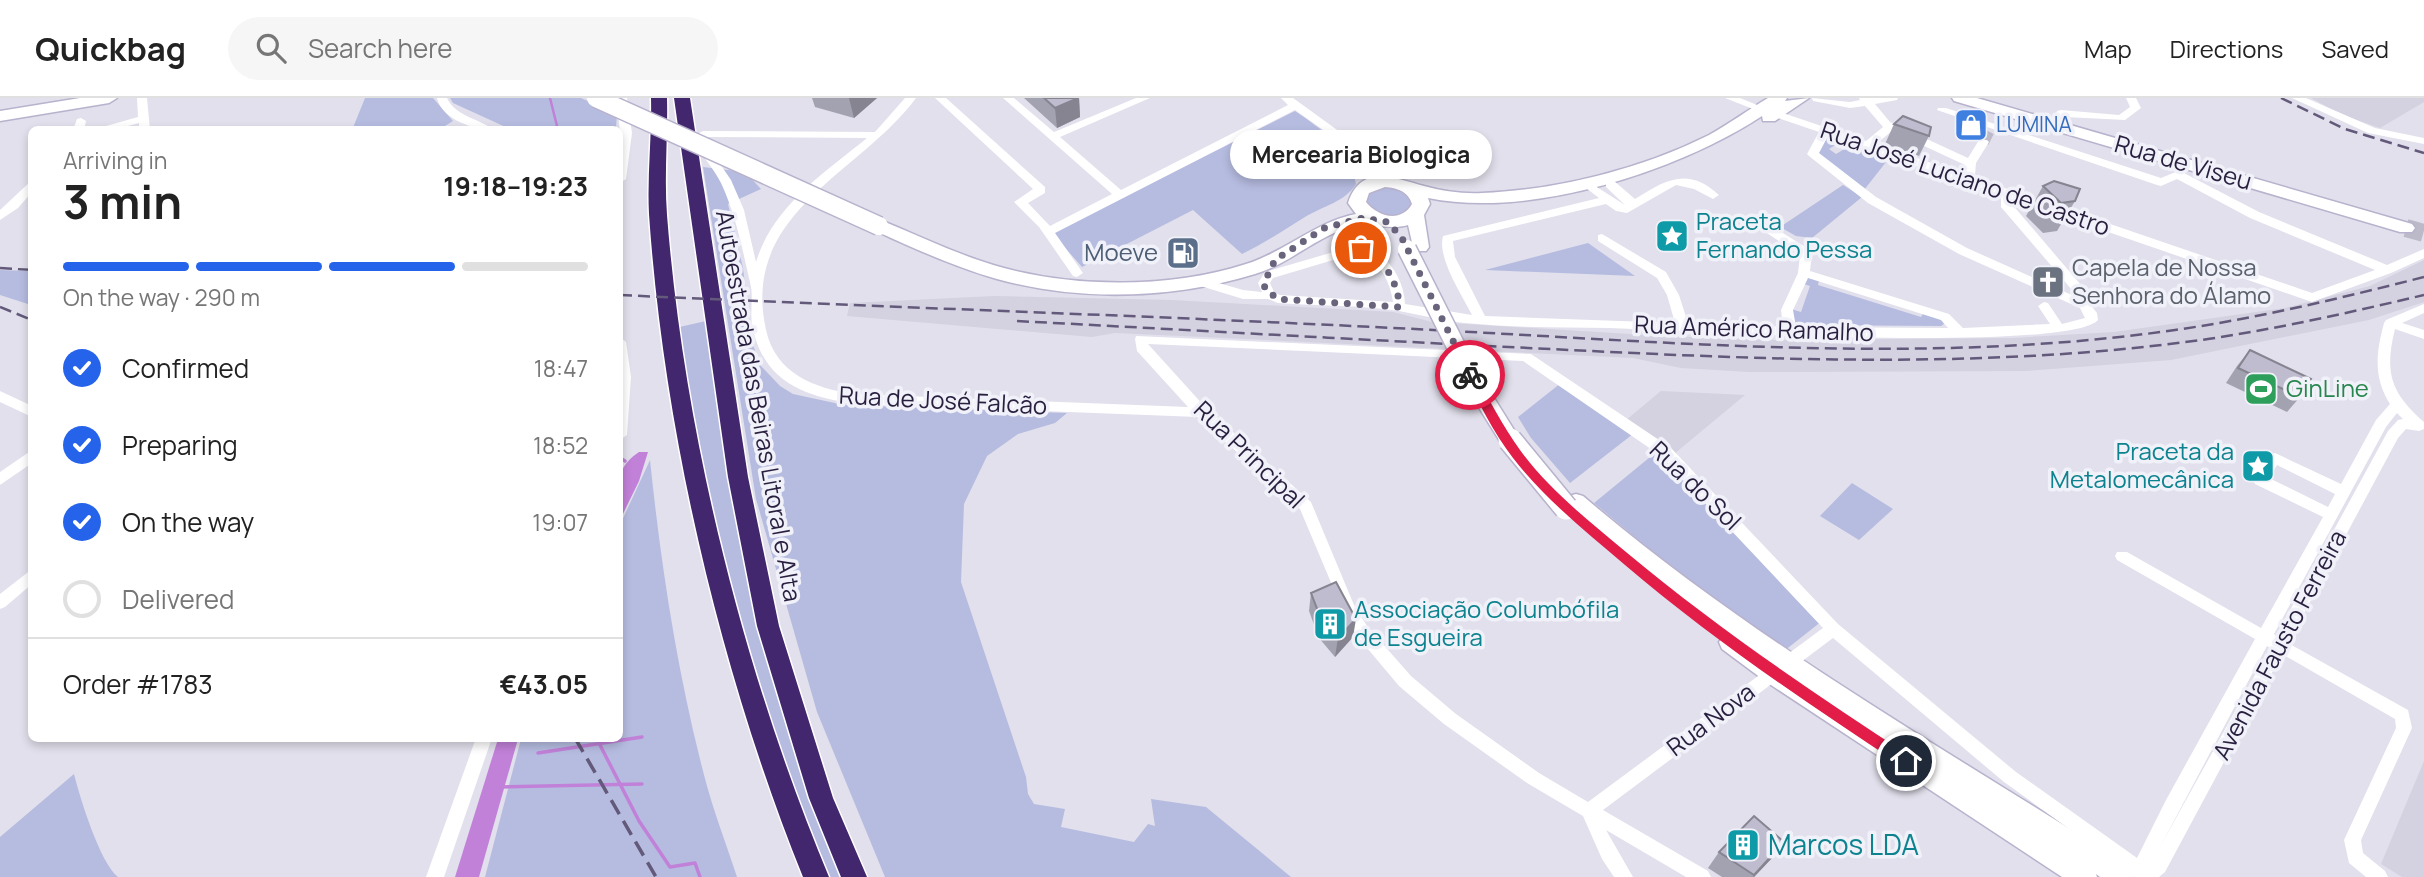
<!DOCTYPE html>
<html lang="en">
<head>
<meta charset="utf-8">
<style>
	body { margin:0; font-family:Manrope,sans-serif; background:#f6f6f6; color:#222; height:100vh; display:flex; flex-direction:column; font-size:26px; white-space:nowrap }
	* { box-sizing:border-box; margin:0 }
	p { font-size:23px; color:#767676 }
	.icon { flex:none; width:38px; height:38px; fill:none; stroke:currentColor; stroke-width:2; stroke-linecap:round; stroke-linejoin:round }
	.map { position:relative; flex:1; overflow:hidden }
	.details { position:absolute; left:28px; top:28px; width:595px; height:616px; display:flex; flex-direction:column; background:#fff; border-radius:10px; box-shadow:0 4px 10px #0003 }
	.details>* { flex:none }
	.pin { position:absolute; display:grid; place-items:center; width:60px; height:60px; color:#fff; margin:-30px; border:4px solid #fff; border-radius:50%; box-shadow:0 2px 7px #0007 }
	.courier { position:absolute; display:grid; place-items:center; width:70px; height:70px; margin:-35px; border:5px solid #e11d48; border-radius:50%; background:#fff; color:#222; box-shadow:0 2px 9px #0007 }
	.bubble { position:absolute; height:49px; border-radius:24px; background:#fff; box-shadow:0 4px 10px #0003; font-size:23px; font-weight:700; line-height:49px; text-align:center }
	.overview em { font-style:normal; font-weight:700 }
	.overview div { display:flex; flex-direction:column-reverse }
	.overview { display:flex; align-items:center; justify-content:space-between; height:119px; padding:0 35px }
	h1 { font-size:46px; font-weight:700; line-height:52px }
	.bar { display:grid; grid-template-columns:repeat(4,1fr); gap:10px 7px; align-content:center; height:84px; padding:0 35px }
	.bar i { height:9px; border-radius:5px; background:#e0e0e0 }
	.bar .selected { background:#2563eb }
	.bar p { grid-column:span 4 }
	.line { display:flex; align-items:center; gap:18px; padding:0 35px; border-top:2px solid #e0e0e0 }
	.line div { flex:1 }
	ol { padding:0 35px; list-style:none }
	li { display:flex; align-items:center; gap:21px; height:77px }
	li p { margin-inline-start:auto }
	li .icon { padding:7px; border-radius:50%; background:#2563eb; color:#fff; stroke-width:4 }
	li:last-child { color:#767676 }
	li i { width:38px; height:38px; border:4px solid #e0e0e0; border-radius:50% }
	header { display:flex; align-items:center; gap:42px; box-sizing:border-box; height:98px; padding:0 35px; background:#fff; border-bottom:2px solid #e0e0e0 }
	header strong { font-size:33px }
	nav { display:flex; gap:38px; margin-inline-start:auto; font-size:24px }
	.search { width:490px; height:63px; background:#f6f6f6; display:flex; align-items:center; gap:18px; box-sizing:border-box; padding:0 24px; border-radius:38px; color:#767676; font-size:26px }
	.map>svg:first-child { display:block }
	.built { fill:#d4d1e0 }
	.green { fill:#b6bce0 }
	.water { fill:#c181d8 }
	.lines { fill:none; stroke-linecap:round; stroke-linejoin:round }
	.stream-far1 { stroke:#c181d8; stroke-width:2.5 }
	.stream { stroke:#c181d8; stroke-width:3.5 }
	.street-tunnel { stroke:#bcb9c9; stroke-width:12; stroke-dasharray:12 6; stroke-linecap:butt }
	.secondary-tunnel { stroke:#bcb9c9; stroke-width:18; stroke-dasharray:18 9; stroke-linecap:butt }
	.secondary-casing { stroke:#b8b2cd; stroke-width:3 }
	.highway-casing { stroke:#fff; stroke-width:3 }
	.street { fill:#fff; fill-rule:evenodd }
	.secondary { fill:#fff; fill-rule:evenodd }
	.highway { fill:#42276e; fill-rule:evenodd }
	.rail-far1 { stroke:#63597a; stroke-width:2.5; stroke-dasharray:12 6; stroke-linecap:butt }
	.rail { stroke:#63597a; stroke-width:3.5; stroke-dasharray:16 8; stroke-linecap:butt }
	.secondary-bridge-far1-casing { stroke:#b8b2cd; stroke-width:21; stroke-linecap:butt }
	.secondary-bridge-casing { stroke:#b8b2cd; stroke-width:26; stroke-linecap:butt }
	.secondary-bridge-far1 { stroke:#fff; stroke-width:18 }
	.secondary-bridge { stroke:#fff; stroke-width:23 }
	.wall { fill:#a3a2b1 }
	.shaded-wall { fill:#858490 }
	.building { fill:#bebcce; stroke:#858490; stroke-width:2 }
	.route { fill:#e11d48 }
	.done { stroke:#69637c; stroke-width:7; stroke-dasharray:0 12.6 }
	.labels { text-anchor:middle; stroke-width:7; stroke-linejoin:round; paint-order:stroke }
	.far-shop-label { font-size:21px; fill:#366cbe; stroke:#f1f1f9; text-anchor:start }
	.street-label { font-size:24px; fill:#291f3f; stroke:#f1f1f9 }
	.culture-label { font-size:24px; fill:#0d838f; stroke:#f1f1f9; text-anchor:start }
	.service-label { font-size:24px; fill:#4e5e75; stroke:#f1f1f9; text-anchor:end }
	.worship-label { font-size:24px; fill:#5b616d; stroke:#f1f1f9; text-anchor:start }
	.leisure-label { font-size:24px; fill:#27864d; stroke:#f1f1f9; text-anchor:start }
	.near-culture-label { font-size:28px; fill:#0d838f; stroke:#f1f1f9; text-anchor:start }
</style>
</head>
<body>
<header>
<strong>Quickbag</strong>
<div class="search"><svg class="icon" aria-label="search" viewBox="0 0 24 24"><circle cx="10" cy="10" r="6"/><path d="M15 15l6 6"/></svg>Search here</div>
<nav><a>Map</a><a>Directions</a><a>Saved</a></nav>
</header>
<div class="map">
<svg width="2424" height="779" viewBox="0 0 2424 779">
	<rect width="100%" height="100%" fill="#e1e0ec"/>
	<g class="built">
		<polygon points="2311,0 2424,0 2424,4 2380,30 2342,17"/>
		<polygon points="2424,162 2424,204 2369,222 2171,262 2026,273 1749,274 1681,270 1633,260 1204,239 1115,235 1092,239 847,218 850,205 995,198 1172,202 1393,214 1432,224 1663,238 1781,242 2013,240 2114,234 2285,210 2370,188"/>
		<polygon points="1661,293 1745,297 1674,356 1625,323"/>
		<polygon points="2424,663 2424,779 2402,779 2381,766"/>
	</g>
	<g class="green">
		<polygon points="365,0 433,0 453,23 440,31 352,32"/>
		<polygon points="450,0 581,0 617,16 616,31 510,31 453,5"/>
		<path d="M1295,13C1324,33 1349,49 1356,86C1345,104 1323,108 1305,119C1284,132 1265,145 1242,156L1193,112L1082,169L1052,135Z"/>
		<polygon points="1826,37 1843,42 1829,51 1836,56 1853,46 1890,59 1864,92 1821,62 1816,45"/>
		<polygon points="703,69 745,74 761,91 728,106 743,170 752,245 761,268 780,288 793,296 844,307 1067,315 1055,325 1018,336 987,358 964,406 961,484 1026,679 1028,696 1034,706 1065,711 1061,729 1134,744 1148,726 1155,728 1151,701 1206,709 1291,779 885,779 817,614 756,401"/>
		<polygon points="1843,87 1862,99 1812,140 1796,138 1780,129"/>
		<polygon points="1387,88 1405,93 1413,104 1412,110 1400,118 1380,118 1364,103 1371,92"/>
		<polygon points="1588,145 1635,178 1485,172"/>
		<polygon points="0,172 31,173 31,207 0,197"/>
		<polygon points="1806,179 1819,182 1818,187 1921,219 1924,214 1943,223 1944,226 1941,228 1800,227 1793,224 1791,211 1801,214 1810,188 1801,185"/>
		<path d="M706,223L761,541L805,689L840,779H828C754,605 710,415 675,230Z"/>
		<polygon points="1561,285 1633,336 1570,385 1531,340 1518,319"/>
		<polygon points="1655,355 1680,373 1822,523 1784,553 1645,456 1648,450 1594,405"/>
		<path d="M650,362C661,468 677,573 704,677C713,712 726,745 737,779H485L521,641L620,640V427Z"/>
		<polygon points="1852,385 1893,411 1859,442 1820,418"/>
		<path d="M74,676C80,700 100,765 118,779H0V739Z"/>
	</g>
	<g class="water">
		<path d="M639,354H648L639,383L620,422C619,392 612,372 639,354Z"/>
		<polygon points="498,641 518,641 479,779 455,779"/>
	</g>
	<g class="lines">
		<polyline class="stream-far1" points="550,0 558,32"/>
		<g class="stream">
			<polyline points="620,360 625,363"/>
			<polyline points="600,647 639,723 670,769 695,765 700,779"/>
			<polyline points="538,655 642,639"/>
			<polyline points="501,689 642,686"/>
		</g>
		<polyline class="street-tunnel" points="1983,44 1989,32"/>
		<polyline class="secondary-tunnel" points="2406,130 2424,135"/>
		<defs>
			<g id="secondary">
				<polygon points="80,0 117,0 109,5 0,23 0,13"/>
				<path d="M1768,0H1787L1785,3L1809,0L1775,23H1763L1762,18C1677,74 1529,121 1428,100L1430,106L1424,117L1429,149L1426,153H1414L1408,127C1388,133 1370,123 1350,129C1316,139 1289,166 1255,176C1173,201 1079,204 997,181C954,169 914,150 873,132L870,128L873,124H885C924,140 963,159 1004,170C1079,190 1171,190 1246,166C1285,154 1315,124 1356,116L1348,105C1361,65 1394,80 1424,88C1442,93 1463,96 1482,95C1557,92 1641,71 1709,37C1729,26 1748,12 1768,0ZM1385,89C1397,90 1408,93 1412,106C1401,125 1378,119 1366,104L1369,95Z"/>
				<polygon points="1952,0 1977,0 2412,126 2415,130 2412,134 2400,134 1954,3"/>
				<path d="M1576,396L1583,398C1754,544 1944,650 2132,770L2136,779H2100L2096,776L2097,779H2062L1765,583L1722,551L1719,544L1725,536L1631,464L1569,410L1565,404L1569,398Z"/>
			</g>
			<g id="highway">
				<path d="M651,0H667C668,39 664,78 667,117C684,336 744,576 829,779H803C721,576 664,335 649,116C647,78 652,39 651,0Z"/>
				<polygon points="674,0 690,0 748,379 779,528 833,700 867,779 841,779 809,700 757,528 728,379"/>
			</g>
		</defs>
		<use href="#secondary" class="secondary-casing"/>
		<use href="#highway" class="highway-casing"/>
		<g class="street">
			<polygon points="137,0 147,0 150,32 139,32 139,25 113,32 92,32 138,19"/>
			<path d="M437,0H447C455,18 480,21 494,32C475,32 442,22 437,0Z"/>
			<polygon points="617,0 627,0 632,35 626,81 620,85 620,35"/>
			<path d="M905,0H916C859,77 740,114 766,232C776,276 814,290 854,296L1188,309L1137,253L1135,241L1136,238L1531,256L1671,350L1838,526L2016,674L2137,760L2166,702L2255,541L2117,462L2115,458L2117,454H2127L2261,530L2323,419L2255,386L2253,382L2270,356L2275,355L2341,386L2376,322L2390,306C2373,279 2376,255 2384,225L2386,222L2424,206V215L2402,225L2424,232V241L2395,231C2384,275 2391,295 2424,324V331L2419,333L2406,331L2398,340L2288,545L2408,612L2412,630L2361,742L2363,755L2385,773L2388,779H2366L2349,765L2344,742L2396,630L2395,621L2282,556L2165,774L2159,779H2136L2004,684L1833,540L1603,712L1708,773L1711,779H1686L1606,732L1633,779H1614L1602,761L1583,718L1527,685L1444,626L1399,588L1357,538L1343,513L1300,411L1198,319L854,306C803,298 762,283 752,226C750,214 753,200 751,189C743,154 736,117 721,85C715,73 705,61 697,49L699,47H707L731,82L744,112L756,164C773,108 824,75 867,40L703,39L697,36L703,33L875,34ZM1148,246L1523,263L1661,358L1823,530L1588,704L1539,675L1456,616L1411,578L1367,528L1354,507L1311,404L1206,310ZM2397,315L2403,321L2398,322L2388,333L2276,538L2274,536L2386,329ZM2277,367L2335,396L2328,409L2269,380ZM2267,548L2270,550L2160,749Z"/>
			<polygon points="935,0 946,0 1045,89 1045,95 1028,105 1050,128 1112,96 1003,0 1014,0 1054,34 1136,0 1150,0 1060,39 1121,92 1288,7 1281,0 1293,0 1300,5 1351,42 1365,59 1397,83 1391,87 1387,86 1357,63 1343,46 1295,12 1055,135 1083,175 1077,179 1073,178 1039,129 1014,104 1033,91"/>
			<polygon points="1725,0 1740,0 1767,11 1762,14 1758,13"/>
			<path d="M1812,0L1850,4L1860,2L1859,0H1898L1897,2L1875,6L1890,24L1968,60L1979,42H1987L1989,44L1976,65L1975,77H1967L1965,67L1892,33L1876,46L2312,195L2375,172L2250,120L2177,81L2161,88L2157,87L1937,12L1938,10H1946L2161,80L2178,73L2182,74L2259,114L2387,167L2424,151V160L2391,175L2312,204L2012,101L2011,105L2081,187L2089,205L2097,215L2098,222C2069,255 1675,233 1610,230C1566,229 1522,230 1478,226C1451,225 1426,218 1399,213C1360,207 1318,208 1278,205L1268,201H1243L1194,186L1192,183L1198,179L1243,192L1262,194L1258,185L1265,174L1361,146C1386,154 1404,180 1405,206L1472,217C1462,197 1437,160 1443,138L1599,100L1586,90L1592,86L1625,107L1606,89V83H1614L1635,101C1665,82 1688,68 1719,97L1713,101L1694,91L1676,87L1627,115L1616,113L1606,106L1453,143L1455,159L1485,218L1675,225L1667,197L1657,180L1598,143V137L1602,136L1666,174L1679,197L1688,225L1783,229L1781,212L1798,175L1800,157L1761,131V125L1765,124L1810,152L1812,155L1810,173L1949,216L1963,230L2050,226L2038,208L2044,204L2048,205L2062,226L2085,220L2080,210L1959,156L1868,105L1809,58L1807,56L1819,34L1772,18V14H1780L1866,43L1883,29L1865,8L1850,10L1813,3ZM1828,38L2001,97V109L2072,192L2074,198L1967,150L1876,99L1819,55ZM1360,154C1380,164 1390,183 1393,204L1280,197L1274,194L1270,185L1273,180ZM1808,180L1941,222L1948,230L1796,229L1793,212Z"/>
			<polygon points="2126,0 2136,0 2141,10 2125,22 2065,19 2063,24 2055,24 2054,22 2057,13 2061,12 2119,17 2130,9"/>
			<polygon points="2292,0 2306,0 2375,30 2424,40 2424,46 2368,35"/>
			<polygon points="81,20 86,23 84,32 73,32 77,21"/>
			<polygon points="32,82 32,94 18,110 0,122 0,112"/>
			<polygon points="620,239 626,244 631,279 627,337 620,342"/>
			<polygon points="0,293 32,308 32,319 0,304"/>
			<polygon points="32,352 32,365 0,387 0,374"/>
			<polygon points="32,471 32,486 5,509 0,511 0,496"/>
			<polygon points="476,640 492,640 444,779 426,779"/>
		</g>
		<use href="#secondary" class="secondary"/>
		<use href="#highway" class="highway"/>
		<g class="rail-far1">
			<polyline points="2281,0 2345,31 2424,55"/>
			<polyline points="0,170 32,172"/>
			<path d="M620,197C878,209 1135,217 1393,230C1652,242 1917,269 2175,232C2259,220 2341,200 2424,179"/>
			<polyline points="0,209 32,222"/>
			<path d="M1017,223C1208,233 1400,244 1591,253C1796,263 2005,270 2208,241C2281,230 2352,214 2424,197"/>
		</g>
		<polyline class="rail" points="575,640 656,779"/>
		<defs>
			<g id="secondary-bridge-far1">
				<polyline points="596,0 879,128"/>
				<polyline points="1407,151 1476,288 1511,344"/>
			</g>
			<polyline id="secondary-bridge" points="1510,342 1566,410"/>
		</defs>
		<use href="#secondary-bridge-far1" class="secondary-bridge-far1-casing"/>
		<use href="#secondary-bridge" class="secondary-bridge-casing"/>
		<use href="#secondary-bridge-far1" class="secondary-bridge-far1"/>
		<use href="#secondary-bridge" class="secondary-bridge"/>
	</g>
	<g class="wall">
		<polygon points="812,0 877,0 854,20 815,9"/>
		<polygon points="1024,0 1079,0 1080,19 1057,30"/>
		<polygon points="1894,26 1929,38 1919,58 1885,46"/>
		<polygon points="2043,88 2075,103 2057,133 2043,135 2026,118"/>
		<polygon points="2250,252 2300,299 2287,314 2226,285 2237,268"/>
		<polygon points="1311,495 1353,539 1335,559 1319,540 1309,513"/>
		<polygon points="1719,754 1772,760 1754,779 1722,779 1708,770"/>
	</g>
	<g class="shaded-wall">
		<polygon points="849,0 877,0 854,20"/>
		<polygon points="1079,0 1080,19 1057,30 1055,10"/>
		<polygon points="1356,521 1353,539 1335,559 1338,540"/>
		<polygon points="1784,744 1772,760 1754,779 1753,779"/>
	</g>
	<g class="building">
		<polygon points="1044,0 1078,0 1055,10"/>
		<polygon points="1903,18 1931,29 1929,38 1894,26"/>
		<polygon points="2054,83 2080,91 2075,103 2061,105 2043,88"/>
		<polygon points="2250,252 2311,281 2300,299 2238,270"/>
		<polygon points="1336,484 1356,521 1338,540 1321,521 1311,495"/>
		<polygon points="1754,718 1784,744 1754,777 1719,754"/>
	</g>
	<path class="route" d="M1466,274H1474C1489,301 1502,327 1520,352C1549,392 1589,423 1626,454C1717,530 1812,594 1910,658V667H1901C1805,604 1712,541 1625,467C1585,433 1545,401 1513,360C1493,334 1479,305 1465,277Z"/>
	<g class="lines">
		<path class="done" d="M1361,150C1382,156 1400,188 1399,209L1278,201L1265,191L1264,185L1275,162L1324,130L1363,120L1388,124L1402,140L1470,277"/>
	</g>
	<defs>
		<symbol id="shop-square" viewBox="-11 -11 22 22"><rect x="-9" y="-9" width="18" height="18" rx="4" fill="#3f7fe0" stroke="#f1f1f9"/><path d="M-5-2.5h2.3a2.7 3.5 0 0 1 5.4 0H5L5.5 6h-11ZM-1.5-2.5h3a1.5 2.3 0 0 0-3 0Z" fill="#fff"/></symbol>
		<symbol id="sight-square" viewBox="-11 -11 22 22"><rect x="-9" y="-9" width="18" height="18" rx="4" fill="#0f9aa8" stroke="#f1f1f9"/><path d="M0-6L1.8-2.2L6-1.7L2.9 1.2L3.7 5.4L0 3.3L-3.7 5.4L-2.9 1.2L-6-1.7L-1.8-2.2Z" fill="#fff"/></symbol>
		<symbol id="fuel-square" viewBox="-11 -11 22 22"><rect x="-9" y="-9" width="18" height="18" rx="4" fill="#5c6f8a" stroke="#f1f1f9"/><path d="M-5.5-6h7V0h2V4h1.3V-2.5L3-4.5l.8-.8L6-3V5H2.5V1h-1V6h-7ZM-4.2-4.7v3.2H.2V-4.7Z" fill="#fff"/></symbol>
		<symbol id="church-square" viewBox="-11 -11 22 22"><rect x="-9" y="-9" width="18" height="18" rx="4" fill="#6b7280" stroke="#f1f1f9"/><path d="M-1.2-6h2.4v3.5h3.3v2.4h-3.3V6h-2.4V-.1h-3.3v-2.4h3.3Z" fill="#fff"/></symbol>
		<symbol id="stadium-square" viewBox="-11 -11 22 22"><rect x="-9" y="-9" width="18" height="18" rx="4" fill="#2e9e5b" stroke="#f1f1f9"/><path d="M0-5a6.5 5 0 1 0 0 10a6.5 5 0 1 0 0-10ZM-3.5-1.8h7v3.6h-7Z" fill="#fff"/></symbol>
		<symbol id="building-square" viewBox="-11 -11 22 22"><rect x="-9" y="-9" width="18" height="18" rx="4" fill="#0f9aa8" stroke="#f1f1f9"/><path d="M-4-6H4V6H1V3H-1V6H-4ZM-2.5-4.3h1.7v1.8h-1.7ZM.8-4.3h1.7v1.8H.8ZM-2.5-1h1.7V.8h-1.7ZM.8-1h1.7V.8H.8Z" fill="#fff"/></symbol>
	</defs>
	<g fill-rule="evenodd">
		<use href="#shop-square" x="1952" y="8" width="38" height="38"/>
		<use href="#sight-square" x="1653" y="119" width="38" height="38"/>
		<use href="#fuel-square" x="1164" y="136" width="38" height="38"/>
		<use href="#church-square" x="2029" y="165" width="38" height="38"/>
		<use href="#stadium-square" x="2242" y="272" width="38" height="38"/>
		<use href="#sight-square" x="2239" y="349" width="38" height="38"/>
		<use href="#building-square" x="1311" y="507" width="38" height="38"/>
		<use href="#building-square" x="1724" y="728" width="38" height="38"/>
	</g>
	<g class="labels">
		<g class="far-shop-label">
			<text x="1996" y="34">LUMINA</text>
		</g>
		<g class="street-label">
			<text transform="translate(2183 65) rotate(16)" y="8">Rua de Viseu</text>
			<text transform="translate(1965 81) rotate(19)" y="8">Rua José Luciano de Castro</text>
			<text transform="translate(1754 231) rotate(2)" y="8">Rua Américo Ramalho</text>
			<text transform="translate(943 303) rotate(3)" y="8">Rua de José Falcão</text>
			<text transform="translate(758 308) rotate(80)" y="8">Autoestrada das Beiras Litoral e Alta</text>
			<text transform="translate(1249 357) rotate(44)" y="8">Rua Principal</text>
			<text transform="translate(1695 388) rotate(44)" y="8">Rua do Sol</text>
			<text transform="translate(2280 547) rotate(-62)" y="8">Avenida Fausto Ferreira</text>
			<text transform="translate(1711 622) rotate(-37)" y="8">Rua Nova</text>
		</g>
		<g class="culture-label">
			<text x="1696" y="132">Praceta<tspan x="1696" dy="28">Fernando Pessa</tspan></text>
			<text x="2234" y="362" text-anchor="end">Praceta da<tspan x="2234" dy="28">Metalomecânica</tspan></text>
			<text x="1354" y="520">Associação Columbófila<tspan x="1354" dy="28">de Esgueira</tspan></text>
		</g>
		<g class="service-label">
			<text x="1158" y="163">Moeve</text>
		</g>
		<g class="worship-label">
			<text x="2072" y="178">Capela de Nossa<tspan x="2072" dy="28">Senhora do Álamo</tspan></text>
		</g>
		<g class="leisure-label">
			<text x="2286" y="299">GinLine</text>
		</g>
		<g class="near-culture-label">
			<text x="1768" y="757">Marcos LDA</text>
		</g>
	</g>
</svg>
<div class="pin" style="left:1361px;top:150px;background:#ea580c"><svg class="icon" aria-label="bag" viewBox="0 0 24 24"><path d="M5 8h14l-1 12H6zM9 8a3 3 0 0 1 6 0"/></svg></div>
<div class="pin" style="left:1906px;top:663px;background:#1f2937"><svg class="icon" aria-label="home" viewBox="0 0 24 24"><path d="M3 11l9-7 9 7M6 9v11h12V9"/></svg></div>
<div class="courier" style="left:1470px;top:277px"><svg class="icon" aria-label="bike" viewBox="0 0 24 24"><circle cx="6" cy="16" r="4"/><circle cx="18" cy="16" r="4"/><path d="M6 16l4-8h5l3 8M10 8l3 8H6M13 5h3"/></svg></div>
<div class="bubble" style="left:1230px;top:32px;width:262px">Mercearia Biologica</div>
<section class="details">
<div class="overview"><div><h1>3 min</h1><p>Arriving in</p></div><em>19:18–19:23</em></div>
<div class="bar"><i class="selected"></i><i class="selected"></i><i class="selected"></i><i></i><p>On the way · 290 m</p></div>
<ol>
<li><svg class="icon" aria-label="check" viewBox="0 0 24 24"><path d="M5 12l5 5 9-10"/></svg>Confirmed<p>18:47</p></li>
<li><svg class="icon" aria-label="check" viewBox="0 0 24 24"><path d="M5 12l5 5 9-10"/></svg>Preparing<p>18:52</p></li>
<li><svg class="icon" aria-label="check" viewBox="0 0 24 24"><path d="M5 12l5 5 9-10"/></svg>On the way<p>19:07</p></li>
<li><i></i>Delivered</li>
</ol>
<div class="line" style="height:91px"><div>Order #1783</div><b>€43.05</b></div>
</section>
</div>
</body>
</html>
